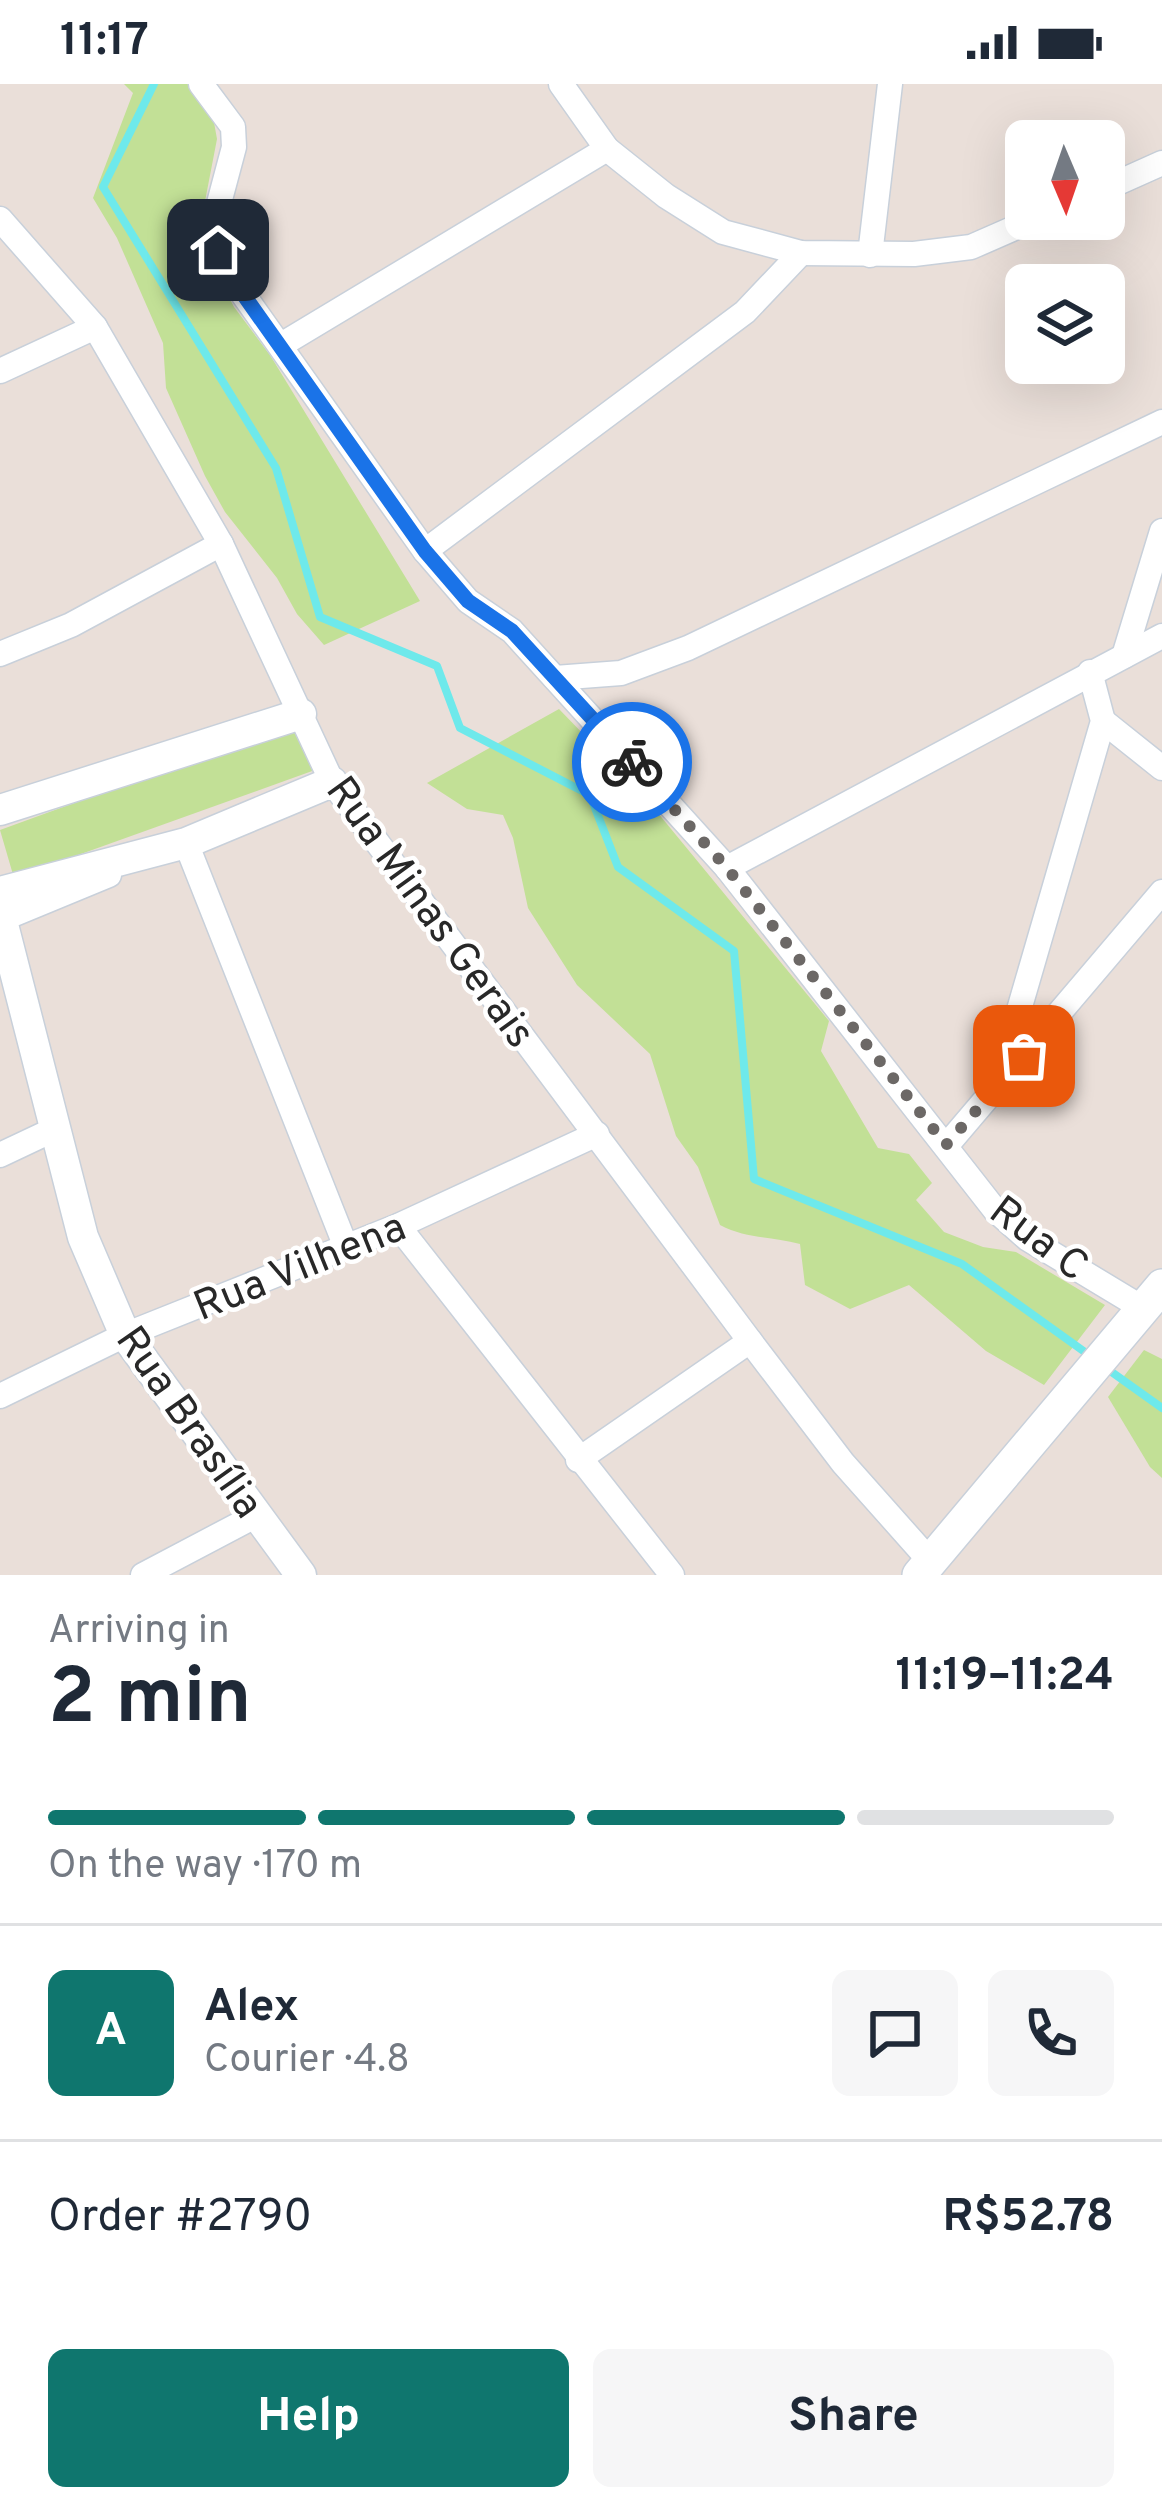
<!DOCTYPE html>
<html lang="en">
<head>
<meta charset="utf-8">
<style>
	body { margin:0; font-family:Overpass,sans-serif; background:#f6f6f7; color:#1f2937; height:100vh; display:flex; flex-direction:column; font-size:45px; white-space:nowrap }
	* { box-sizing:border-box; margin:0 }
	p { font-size:39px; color:#747a83 }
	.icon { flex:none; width:66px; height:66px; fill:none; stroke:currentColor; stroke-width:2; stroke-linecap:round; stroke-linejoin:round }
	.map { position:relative; height:1491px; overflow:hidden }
	.drawer { display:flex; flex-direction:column; background:#fff; flex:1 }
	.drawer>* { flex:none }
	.needle { width:78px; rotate:178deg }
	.fabs { position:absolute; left:1005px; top:36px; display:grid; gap:24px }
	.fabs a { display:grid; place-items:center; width:120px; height:120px; border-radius:18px; background:#fff; box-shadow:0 12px 48px #0002; font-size:60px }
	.pin { position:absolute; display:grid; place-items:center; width:102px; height:102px; color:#fff; margin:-51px; border-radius:24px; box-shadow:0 6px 18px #0006 }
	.courier { position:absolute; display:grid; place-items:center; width:120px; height:120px; margin:-60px; border:9px solid #1a73e8; border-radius:50%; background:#fff; color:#222; box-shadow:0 3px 15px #0007 }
	.overview em { font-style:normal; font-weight:700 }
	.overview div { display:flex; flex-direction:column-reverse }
	.overview { display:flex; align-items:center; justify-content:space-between; height:204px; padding:0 48px }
	h1 { font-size:78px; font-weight:700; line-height:90px }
	.bar { display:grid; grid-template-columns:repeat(4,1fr); gap:18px 12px; align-content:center; height:144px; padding:0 48px }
	.bar i { height:15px; border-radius:9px; background:#e0e1e3 }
	.bar .active { background:#0f766e }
	.bar p { grid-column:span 4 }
	.line { display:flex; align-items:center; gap:30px; padding:0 48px; border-top:3px solid #e0e1e3 }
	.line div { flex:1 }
	.round { display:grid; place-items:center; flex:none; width:126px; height:126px; border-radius:18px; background:#f6f6f7 }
	.primary-button { display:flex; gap:24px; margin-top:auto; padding:24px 48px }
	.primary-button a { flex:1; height:138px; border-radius:18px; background:#0f766e; color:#fff; font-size:48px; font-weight:700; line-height:138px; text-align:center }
	.primary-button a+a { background:#f6f6f7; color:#1f2937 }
	.status { display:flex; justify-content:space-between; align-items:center; height:84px; padding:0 60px; background:#fff; direction:ltr }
	.status svg { height:33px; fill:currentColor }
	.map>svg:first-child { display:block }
	.green { fill:#c2e096 }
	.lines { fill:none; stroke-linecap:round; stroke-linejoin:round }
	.stream { stroke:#6ee9eb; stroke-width:8 }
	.minor-casing { stroke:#c8d0da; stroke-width:27 }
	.tertiary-casing { stroke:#c8d0da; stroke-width:33 }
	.secondary-casing { stroke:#c8d0da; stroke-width:36 }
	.minor { stroke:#fff; stroke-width:24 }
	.tertiary { stroke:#fff; stroke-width:30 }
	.secondary { stroke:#fff; stroke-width:33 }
	.done { stroke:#6c6866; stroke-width:12; stroke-dasharray:0 21.6 }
	.route { stroke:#1a73e8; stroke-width:15 }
	.labels { text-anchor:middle; stroke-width:9; stroke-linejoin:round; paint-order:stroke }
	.street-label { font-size:42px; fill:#282828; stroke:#fff }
</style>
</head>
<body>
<div class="status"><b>11:17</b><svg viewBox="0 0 49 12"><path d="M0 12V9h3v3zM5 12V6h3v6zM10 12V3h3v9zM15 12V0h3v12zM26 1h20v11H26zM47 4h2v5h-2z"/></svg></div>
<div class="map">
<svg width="1162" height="1491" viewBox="0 0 1162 1491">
	<rect width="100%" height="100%" fill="#eadfd9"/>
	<g class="green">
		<polygon points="124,0 188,0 213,33 217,55 201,138 209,174 234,223 270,271 420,517 324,561 297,530 277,494 225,428 205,392 166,304 163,259 117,154 93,114 133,9"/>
		<path d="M559,625L648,717L829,937L821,967L878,1064L909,1070L932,1099L916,1116L944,1148L983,1163L1016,1168L1105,1221L1044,1301L986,1267L909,1201L850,1225L805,1201L800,1160C771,1152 746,1155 720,1141L698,1083L676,1052L650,970L577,901L528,824L513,754L503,731L467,725L427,699Z"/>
		<polygon points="294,639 315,686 14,794 0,746"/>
		<polygon points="1144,1266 1162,1275 1162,1394 1150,1383 1108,1313"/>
	</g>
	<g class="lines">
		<g class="stream">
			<polyline points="154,0 103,103 276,384 320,533 437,582 460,644 590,711 618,783 734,867 754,1095 962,1180 1089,1271"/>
			<polyline points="1106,1284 1162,1324"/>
		</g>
		<defs>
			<g id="minor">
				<polyline points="201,0 233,43 234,63 214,138 218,166 238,203 425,467 468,517 512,547 727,784 995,1126 1028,1155 1144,1225"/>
				<polyline points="561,0 607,65 666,112 723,148 801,169 914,170 971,163 1035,135"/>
				<polyline points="1104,105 1162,79"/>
				<polyline points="0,135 95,243 221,460 332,698 750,1257 843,1379 931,1478"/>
				<polyline points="870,171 890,0"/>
				<polyline points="281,261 607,65"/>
				<polyline points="0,287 95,243"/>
				<polyline points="425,467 745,228 801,169"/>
				<polyline points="0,570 71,541 221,460"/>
				<polyline points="1124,572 1162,447"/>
				<polyline points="555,594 621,589 688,564 1162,338"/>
				<polyline points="1103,637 1162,684"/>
				<polyline points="174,764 186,759 346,1163"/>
				<polyline points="727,784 1162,552"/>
				<polyline points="0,836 109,791"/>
				<polyline points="996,1005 1103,637 1090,588"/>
				<polyline points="947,1061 1162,808"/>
				<polyline points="0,1071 55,1045"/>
				<polyline points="398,1142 672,1491"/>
				<polyline points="0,1312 125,1251 398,1142 597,1050"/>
				<polyline points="578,1376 750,1257"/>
				<polyline points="143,1491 257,1431"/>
			</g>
			<g id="tertiary">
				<polyline points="0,726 301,630"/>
				<polyline points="0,808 186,759 332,698"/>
				<polyline points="0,829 83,1153 125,1251 301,1491"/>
			</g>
			<polyline id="secondary" points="919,1491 1162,1202"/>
		</defs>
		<use href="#minor" class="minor-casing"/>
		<use href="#tertiary" class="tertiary-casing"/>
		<use href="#secondary" class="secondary-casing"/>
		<use href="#minor" class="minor"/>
		<use href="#tertiary" class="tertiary"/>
		<use href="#secondary" class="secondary"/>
	</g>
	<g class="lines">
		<polyline class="done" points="632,678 727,784 946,1061 1024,972"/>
		<polyline class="route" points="218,166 238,203 425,467 468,517 512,547 632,678"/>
	</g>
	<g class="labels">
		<g class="street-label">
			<text transform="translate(432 827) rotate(54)" y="15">Rua Minas Gerais</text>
			<text transform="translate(1040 1153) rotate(37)" y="15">Rua C</text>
			<text transform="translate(299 1181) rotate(-22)" y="15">Rua Vilhena</text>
			<text transform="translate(191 1337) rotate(55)" y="15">Rua Brasília</text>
		</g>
	</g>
</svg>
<div class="fabs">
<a><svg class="needle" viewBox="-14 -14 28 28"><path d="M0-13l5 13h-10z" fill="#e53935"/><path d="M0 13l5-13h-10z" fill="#747a83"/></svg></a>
<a><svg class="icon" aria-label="layers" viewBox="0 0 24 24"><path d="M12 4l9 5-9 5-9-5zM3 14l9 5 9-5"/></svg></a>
</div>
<div class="pin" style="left:1024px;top:972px;background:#ea580c"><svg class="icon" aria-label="bag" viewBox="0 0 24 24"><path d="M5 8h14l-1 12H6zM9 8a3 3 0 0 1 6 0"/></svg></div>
<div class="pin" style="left:218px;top:166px;background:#1f2937"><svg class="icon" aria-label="home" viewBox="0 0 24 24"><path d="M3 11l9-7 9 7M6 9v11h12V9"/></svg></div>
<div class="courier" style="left:632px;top:678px"><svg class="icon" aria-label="bike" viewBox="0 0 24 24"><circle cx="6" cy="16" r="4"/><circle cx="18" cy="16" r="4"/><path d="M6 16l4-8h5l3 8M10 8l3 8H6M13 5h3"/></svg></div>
</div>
<section class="drawer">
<div class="overview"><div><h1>2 min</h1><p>Arriving in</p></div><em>11:19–11:24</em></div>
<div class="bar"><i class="active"></i><i class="active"></i><i class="active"></i><i></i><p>On the way · 170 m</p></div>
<div class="line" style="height:216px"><b class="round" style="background:#0f766e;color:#fff">A</b><div><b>Alex</b><p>Courier · 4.8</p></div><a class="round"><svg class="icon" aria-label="chat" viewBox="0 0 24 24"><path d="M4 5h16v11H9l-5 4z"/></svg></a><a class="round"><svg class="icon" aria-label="phone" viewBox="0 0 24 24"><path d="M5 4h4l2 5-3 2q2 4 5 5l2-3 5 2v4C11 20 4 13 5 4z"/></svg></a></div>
<div class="line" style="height:156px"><div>Order #2790</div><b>R$52.78</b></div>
<div class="primary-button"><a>Help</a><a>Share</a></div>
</section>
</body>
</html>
